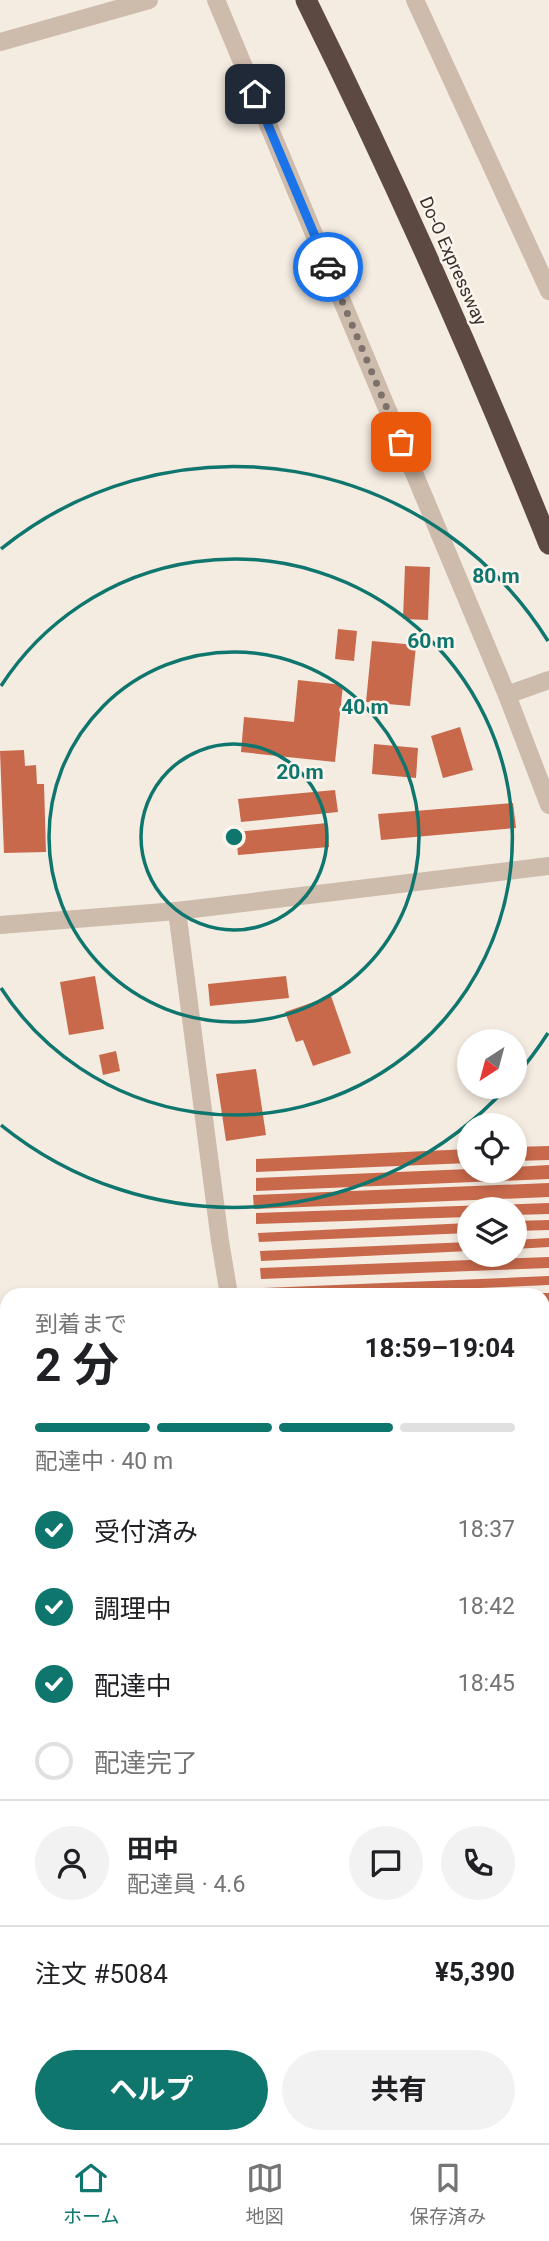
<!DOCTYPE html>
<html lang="ja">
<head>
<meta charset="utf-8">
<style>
	body { margin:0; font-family:Roboto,"Noto Sans JP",sans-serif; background:#f2f2f2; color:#202124; height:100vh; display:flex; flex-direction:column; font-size:26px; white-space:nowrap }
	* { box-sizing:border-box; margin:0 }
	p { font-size:23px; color:#757577 }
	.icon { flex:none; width:38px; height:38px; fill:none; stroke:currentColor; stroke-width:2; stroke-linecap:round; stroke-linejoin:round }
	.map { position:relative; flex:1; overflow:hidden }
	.side { position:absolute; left:0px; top:1288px; width:550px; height:856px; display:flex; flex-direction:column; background:#fff; border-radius:21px 21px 0 0; box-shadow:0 4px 10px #0003 }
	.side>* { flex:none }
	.needle { width:46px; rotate:216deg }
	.fabs { position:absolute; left:457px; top:1029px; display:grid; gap:14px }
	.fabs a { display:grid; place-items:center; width:70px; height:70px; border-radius:50%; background:#fff; box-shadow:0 4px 10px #0003; font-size:35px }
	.pin { position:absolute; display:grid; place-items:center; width:60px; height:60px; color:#fff; margin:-30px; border-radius:14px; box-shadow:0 4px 10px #0006 }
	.courier { position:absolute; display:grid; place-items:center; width:70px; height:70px; margin:-35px; border:5px solid #1a73e8; border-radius:50%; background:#fff; color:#222; box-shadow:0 2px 9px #0007 }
	.overview em { font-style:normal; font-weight:700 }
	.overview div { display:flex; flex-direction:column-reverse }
	.overview { display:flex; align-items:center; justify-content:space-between; height:119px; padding:0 35px }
	h1 { font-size:46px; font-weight:700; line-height:52px }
	.bar { display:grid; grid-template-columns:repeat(4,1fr); gap:10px 7px; align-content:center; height:84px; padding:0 35px }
	.bar i { height:9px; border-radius:5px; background:#e0e0e0 }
	.bar .on { background:#0f766e }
	.bar p { grid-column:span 4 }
	.line { display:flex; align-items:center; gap:18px; padding:0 35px; border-top:2px solid #e0e0e0 }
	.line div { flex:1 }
	.round { display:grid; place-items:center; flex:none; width:74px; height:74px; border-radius:37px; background:#f2f2f2 }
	ol { padding:0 35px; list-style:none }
	li { display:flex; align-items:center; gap:21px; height:77px }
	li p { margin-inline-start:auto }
	li .icon { padding:7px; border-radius:50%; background:#0f766e; color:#fff; stroke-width:4 }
	li:last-child { color:#757577 }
	li i { width:38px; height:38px; border:4px solid #e0e0e0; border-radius:50% }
	.button { display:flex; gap:14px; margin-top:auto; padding:14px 35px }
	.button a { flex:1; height:80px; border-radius:42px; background:#0f766e; color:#fff; font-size:28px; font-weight:700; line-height:80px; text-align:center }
	.button a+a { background:#f2f2f2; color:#202124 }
	.menu { display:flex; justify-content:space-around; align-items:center; height:98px; border-top:2px solid #e0e0e0; background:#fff; font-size:19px; color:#757577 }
	.menu a { display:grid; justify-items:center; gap:4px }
	.menu .on { color:#0f766e }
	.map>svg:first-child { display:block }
	.building { fill:#c8694b }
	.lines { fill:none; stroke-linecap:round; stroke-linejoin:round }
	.path { stroke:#b9a596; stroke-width:4.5; stroke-dasharray:3.5 3.5; stroke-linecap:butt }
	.minor { stroke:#cdbbac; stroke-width:18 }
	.highway { stroke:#5c4a42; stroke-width:21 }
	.done { stroke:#7c716b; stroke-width:7; stroke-dasharray:0 12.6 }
	.route { stroke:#1a73e8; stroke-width:9 }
	.ring { fill:none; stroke:#0f766e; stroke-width:3.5 }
	.labels { text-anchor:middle; stroke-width:5; stroke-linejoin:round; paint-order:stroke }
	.street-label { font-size:18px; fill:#3b302b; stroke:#fbf5ee }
	.centre { fill:#0f766e; stroke:#fbf5ee; stroke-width:3.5 }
	.ring-label { font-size:21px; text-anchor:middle; font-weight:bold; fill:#0f766e; stroke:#fbf5ee; stroke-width:5; stroke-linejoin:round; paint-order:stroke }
</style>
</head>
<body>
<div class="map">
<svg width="549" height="2143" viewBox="0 0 549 2143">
	<rect width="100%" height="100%" fill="#f4ebe1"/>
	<g class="building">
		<polygon points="405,566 430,567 428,620 403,619"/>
		<polygon points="338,629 357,631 354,661 335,659"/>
		<polygon points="372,641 416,645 410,706 366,702"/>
		<polygon points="298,680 343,685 335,762 241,752 244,717 294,722"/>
		<polygon points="460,727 473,770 443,778 431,736"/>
		<polygon points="374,744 418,748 416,778 372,774"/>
		<polygon points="24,750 25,766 36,765 37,784 44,784 46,852 4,853 0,751"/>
		<polygon points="335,790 338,812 241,822 238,799"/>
		<polygon points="513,803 516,828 381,840 378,814"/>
		<polygon points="327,823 329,847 238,855 236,832"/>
		<polygon points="95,976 104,1029 69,1035 60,982"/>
		<polygon points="286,976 289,998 210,1006 208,984"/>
		<polygon points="331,996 351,1053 313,1066 303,1040 296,1042 285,1012"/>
		<polygon points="116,1051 120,1071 103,1075 99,1055"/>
		<polygon points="256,1069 266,1135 226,1141 216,1074"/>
		<polygon points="549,1146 549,1160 514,1161 514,1147"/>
		<polygon points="469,1149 469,1163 256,1172 256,1159"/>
		<polygon points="549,1165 549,1179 256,1191 256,1178 469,1169 469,1171 514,1171 514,1167"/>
		<polygon points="549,1183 549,1197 254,1209 253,1195"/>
		<polygon points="549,1203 549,1214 514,1215 514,1209 469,1209 469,1217 256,1224 256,1213"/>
		<polygon points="549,1220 549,1230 514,1231 514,1221"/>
		<polygon points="469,1223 469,1233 259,1242 258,1233"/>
		<polygon points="549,1238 549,1247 514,1249 514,1240"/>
		<polygon points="469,1242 469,1251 261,1261 260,1251"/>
		<polygon points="549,1257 549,1268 261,1279 260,1268"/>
		<polygon points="549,1276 549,1285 313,1295 264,1295 264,1288"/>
		<rect x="542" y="1293" width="7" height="9"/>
		<rect x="542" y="1312" width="7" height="9"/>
	</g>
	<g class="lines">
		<g class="path">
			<polyline points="542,1372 549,1366"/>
			<polyline points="0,1802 7,1795"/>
			<polyline points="0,1856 7,1850"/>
		</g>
		<g class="minor">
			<polyline points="216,0 507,695 549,805"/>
			<polyline points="415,0 549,291"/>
			<polyline points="0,42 149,0"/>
			<polyline points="507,695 549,680"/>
			<polyline points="177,911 220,1241 229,1295"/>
			<polyline points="0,925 177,911 549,866"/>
			<polyline points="398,2137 399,2143"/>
		</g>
		<path class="highway" d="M306,0C394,178 475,360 549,544"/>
	</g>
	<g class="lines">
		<polyline class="done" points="328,267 401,442"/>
		<polyline class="route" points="255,94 328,267"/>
	</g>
	<g class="ring">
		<circle cx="234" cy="837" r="93"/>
		<circle cx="234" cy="837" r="185"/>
		<path d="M1 686A278 278 0 1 1 1 988"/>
		<path d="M548 1033A370 370 0 0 1 515 1077M507 1087A370 370 0 0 1 1 1125M1 549A370 370 0 0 1 548 641"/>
	</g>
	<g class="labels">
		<g class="street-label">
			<text transform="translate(453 261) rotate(66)" y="6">Do-O Expressway</text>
		</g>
	</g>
	<circle cx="234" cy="837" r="10" class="centre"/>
	<g class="ring-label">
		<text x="496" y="583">80 m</text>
		<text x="431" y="648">60 m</text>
		<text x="365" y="714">40 m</text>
		<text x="300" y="779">20 m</text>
	</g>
</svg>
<div class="fabs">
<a><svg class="needle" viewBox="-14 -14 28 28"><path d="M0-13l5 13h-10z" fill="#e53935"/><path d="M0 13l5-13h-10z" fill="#757577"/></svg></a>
<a><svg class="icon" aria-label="locate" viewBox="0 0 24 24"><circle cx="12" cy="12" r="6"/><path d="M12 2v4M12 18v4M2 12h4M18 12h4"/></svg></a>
<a><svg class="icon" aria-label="layers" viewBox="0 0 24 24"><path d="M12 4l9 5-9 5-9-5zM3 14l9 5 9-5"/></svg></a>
</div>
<div class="pin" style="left:401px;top:442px;background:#ea580c"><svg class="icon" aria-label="bag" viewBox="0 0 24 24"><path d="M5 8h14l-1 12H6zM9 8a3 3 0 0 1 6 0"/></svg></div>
<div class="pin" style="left:255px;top:94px;background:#1f2937"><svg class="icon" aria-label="home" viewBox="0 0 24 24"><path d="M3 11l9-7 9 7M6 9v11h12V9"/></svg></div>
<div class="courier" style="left:328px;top:267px"><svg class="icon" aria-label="car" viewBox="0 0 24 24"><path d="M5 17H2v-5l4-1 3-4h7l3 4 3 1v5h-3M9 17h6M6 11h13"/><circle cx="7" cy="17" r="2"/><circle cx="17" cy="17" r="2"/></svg></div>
<section class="side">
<div class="overview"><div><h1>2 分</h1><p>到着まで</p></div><em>18:59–19:04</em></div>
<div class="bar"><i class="on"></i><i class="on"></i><i class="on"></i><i></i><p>配達中 · 40 m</p></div>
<ol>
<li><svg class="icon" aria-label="check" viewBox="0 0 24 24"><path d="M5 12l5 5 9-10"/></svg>受付済み<p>18:37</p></li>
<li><svg class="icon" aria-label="check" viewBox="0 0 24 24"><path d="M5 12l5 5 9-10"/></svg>調理中<p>18:42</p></li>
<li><svg class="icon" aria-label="check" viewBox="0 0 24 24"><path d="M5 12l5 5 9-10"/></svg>配達中<p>18:45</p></li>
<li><i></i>配達完了</li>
</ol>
<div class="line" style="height:126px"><a class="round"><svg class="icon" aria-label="person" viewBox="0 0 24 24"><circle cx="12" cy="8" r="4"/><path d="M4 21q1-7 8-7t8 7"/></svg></a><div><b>田中</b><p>配達員 · 4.6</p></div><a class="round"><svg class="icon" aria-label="chat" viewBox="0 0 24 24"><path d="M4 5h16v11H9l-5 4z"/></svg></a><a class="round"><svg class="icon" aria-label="phone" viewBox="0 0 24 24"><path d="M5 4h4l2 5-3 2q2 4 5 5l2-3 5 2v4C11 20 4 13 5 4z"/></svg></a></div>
<div class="line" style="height:91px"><div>注文 #5084</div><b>¥5,390</b></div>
<div class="button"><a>ヘルプ</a><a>共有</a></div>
</section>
</div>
<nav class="menu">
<a class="on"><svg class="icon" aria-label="home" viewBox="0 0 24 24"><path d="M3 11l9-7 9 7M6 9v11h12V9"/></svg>ホーム</a>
<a><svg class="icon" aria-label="map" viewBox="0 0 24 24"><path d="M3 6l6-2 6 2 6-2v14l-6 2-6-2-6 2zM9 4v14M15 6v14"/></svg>地図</a>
<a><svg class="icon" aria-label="saved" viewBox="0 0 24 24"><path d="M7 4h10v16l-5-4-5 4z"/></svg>保存済み</a>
</nav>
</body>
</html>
